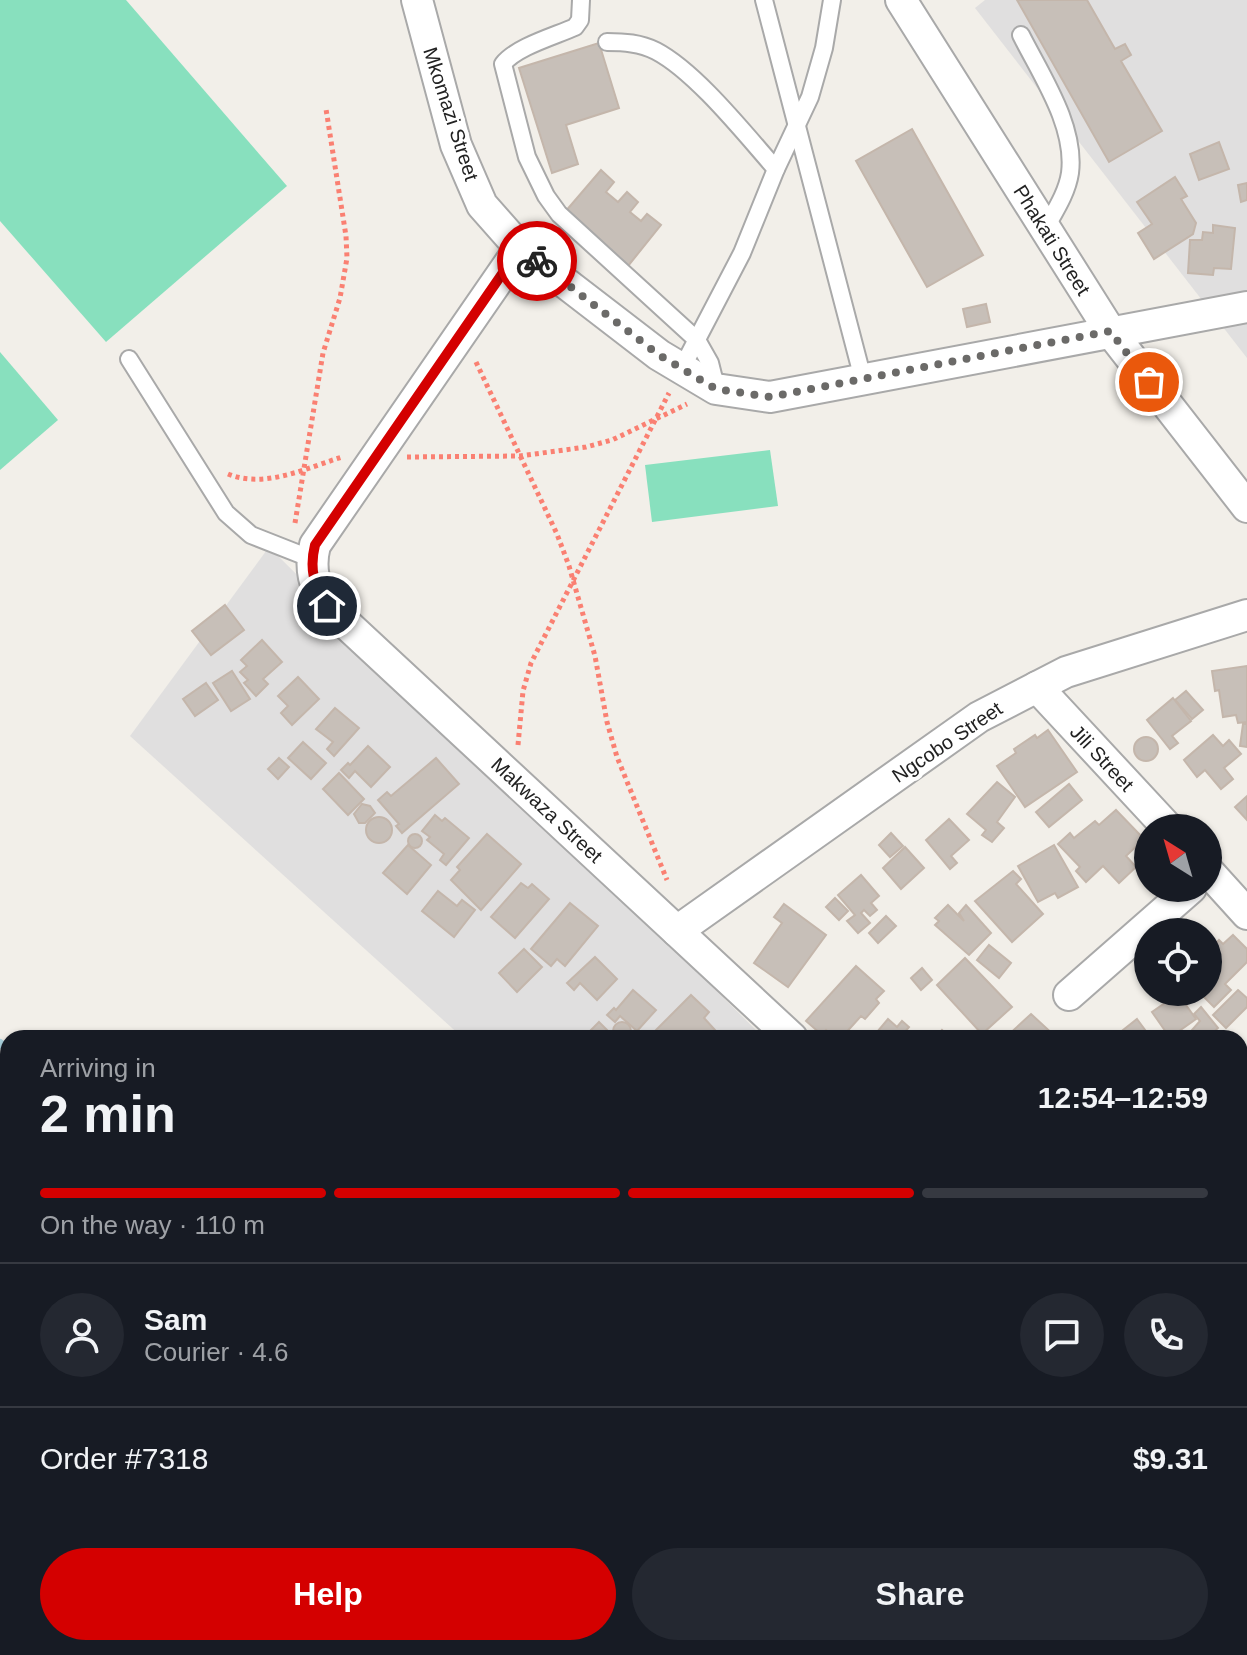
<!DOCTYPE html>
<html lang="en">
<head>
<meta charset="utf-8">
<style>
	body { margin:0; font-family:Helvetica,sans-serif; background:#242831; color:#f1f3f6; height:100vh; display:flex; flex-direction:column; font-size:30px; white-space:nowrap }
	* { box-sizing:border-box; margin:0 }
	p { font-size:26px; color:#9ea1a6 }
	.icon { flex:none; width:44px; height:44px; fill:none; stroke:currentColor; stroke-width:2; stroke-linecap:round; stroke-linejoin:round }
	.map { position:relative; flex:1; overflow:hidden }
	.details { position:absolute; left:0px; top:1030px; width:1248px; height:626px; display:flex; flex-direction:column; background:#171b24; border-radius:24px 24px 0 0; box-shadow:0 2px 6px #0004 }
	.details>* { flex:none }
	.needle { width:52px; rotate:323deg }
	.tools { position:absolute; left:1134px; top:814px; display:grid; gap:16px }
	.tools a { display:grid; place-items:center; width:88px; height:88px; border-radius:50%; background:#171b24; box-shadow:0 2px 6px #0004; font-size:40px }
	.pin { position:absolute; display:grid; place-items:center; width:68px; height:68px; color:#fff; margin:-34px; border:4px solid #fff; border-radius:50%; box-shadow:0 2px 8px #0007 }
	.courier { position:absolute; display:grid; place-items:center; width:80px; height:80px; margin:-40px; border:6px solid #d40000; border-radius:50%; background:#fff; color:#222; box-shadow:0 2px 10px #0007 }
	.head em { font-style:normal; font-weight:600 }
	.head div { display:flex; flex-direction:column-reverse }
	.head { display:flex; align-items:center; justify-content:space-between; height:136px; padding:0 40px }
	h1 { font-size:52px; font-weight:600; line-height:60px }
	.bar { display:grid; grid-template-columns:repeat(4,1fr); gap:12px 8px; align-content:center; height:96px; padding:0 40px }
	.bar i { height:10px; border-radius:6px; background:#363941 }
	.bar .active { background:#d40000 }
	.bar p { grid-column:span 4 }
	.line { display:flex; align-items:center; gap:20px; padding:0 40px; border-top:2px solid #363941 }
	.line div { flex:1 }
	.round { display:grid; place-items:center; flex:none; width:84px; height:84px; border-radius:42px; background:#242831 }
	.button { display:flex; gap:16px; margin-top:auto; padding:16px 40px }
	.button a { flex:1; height:92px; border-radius:48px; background:#d40000; color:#fff; font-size:32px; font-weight:600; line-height:92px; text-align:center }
	.button a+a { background:#242831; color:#f1f3f6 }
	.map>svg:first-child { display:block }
	.residential { fill:#e0dfdf }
	.pitch { fill:#88e0be }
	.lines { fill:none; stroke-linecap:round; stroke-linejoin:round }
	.stream { stroke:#aad3df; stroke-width:8 }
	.building { fill:#c7bfb8; stroke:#c4b6ab; stroke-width:2 }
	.lane-casing { stroke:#a9a9a9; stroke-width:20 }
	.street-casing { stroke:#a9a9a9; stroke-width:34 }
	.path { stroke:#fa8072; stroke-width:5; stroke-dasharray:4 4; stroke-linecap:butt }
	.lane { stroke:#fff; stroke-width:16 }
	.street { stroke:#fff; stroke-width:30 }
	.done { stroke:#6b6a68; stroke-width:8; stroke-dasharray:0 14.4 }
	.route { stroke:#d40000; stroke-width:10 }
	.labels { text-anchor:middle; stroke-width:8; stroke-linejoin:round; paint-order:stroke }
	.street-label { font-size:20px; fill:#222; stroke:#fff }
</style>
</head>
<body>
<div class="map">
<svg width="1247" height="1655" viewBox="0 0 1247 1655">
	<rect width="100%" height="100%" fill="#f2efe9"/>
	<g class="residential">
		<polygon points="985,0 1247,0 1247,358 975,8"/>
		<polygon points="269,547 764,1038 463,1038 130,736"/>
	</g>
	<g class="pitch">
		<polygon points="0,0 126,0 287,186 106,342 0,221"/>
		<polygon points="0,352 58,420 0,470"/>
		<polygon points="770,450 778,506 652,522 645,465"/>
	</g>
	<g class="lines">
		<g class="stream">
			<polyline points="0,1043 8,1050"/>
			<polyline points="918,1648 922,1655"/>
		</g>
	</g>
	<g class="building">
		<polygon points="1017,0 1087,0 1115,49 1125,44 1131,55 1121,61 1162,131 1109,162"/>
		<polygon points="599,43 619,108 566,125 578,164 552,173 519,68"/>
		<polygon points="912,129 983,255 927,287 856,161"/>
		<polygon points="1219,142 1229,169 1199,180 1190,154"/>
		<polygon points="601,170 614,182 606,192 618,202 627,192 638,202 630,212 641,221 647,214 661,225 628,266 565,212"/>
		<polygon points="1175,177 1187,196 1181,199 1196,223 1193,234 1154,259 1138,233 1152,224 1137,202"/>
		<polygon points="1247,183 1247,200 1241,202 1238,185"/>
		<polygon points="1213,225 1235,228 1231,269 1214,268 1213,275 1188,273 1190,240 1202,240 1203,232 1213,233"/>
		<polygon points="986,304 990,322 967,327 963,309"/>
		<polygon points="225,605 244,630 211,655 192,631"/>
		<polygon points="262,640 282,662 263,679 268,684 256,696 244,683 248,680 240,672 247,666 241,660"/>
		<polygon points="1247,666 1247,722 1238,723 1236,715 1223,717 1219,690 1215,691 1212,671"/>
		<polygon points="232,671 250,699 231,711 213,683"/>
		<polygon points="298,677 319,699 292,725 281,713 288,706 278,696"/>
		<polygon points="206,683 218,700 195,716 183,699"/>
		<polygon points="1186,691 1203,710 1192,719 1175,700"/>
		<polygon points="1173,698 1191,721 1172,736 1178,743 1170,749 1147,720"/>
		<polygon points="335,708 359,728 334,756 327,749 333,742 316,729"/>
		<polygon points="1243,724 1247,724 1247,747 1240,746"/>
		<polygon points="1048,730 1077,772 1025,807 997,766 1016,753 1014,749 1035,735 1037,738"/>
		<polygon points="1213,735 1223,746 1229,740 1241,754 1224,768 1233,779 1221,789 1205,770 1197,777 1184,760"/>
		<circle cx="1146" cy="749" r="12"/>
		<polygon points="303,742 326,763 311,779 288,758"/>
		<polygon points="368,746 390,767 371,787 355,771 349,778 341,770 348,763 350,765"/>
		<polygon points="279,758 289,767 278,779 268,769"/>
		<polygon points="436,758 459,784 402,833 396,826 399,824 378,800 387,792 391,796"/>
		<polygon points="339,773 364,799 348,815 323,789"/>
		<polygon points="997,782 1015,797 997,822 1004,828 992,842 982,835 986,830 967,814"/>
		<polygon points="1069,784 1082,800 1049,827 1036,812"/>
		<polygon points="1247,796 1247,820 1235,807"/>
		<polygon points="362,804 370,806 375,813 365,823 359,823 354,814"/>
		<polygon points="1116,810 1144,839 1126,856 1136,867 1119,883 1103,866 1086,882 1076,871 1080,867 1058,844 1070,833 1074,838 1095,821 1099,825"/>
		<polygon points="435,815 442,821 445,818 469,838 446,865 440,860 444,854 427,840 430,837 422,831"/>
		<circle cx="379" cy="830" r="13"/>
		<polygon points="949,819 969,840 951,856 957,863 950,869 926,840"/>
		<polygon points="891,833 903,846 890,857 879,845"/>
		<circle cx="415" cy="841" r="7"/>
		<polygon points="487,834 521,864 481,910 451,880 460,870 457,867"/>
		<polygon points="408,845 431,865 407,894 383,873"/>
		<polygon points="1054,845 1078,887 1058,898 1055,893 1038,902 1018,866"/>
		<polygon points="905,847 924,868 901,889 883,868"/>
		<polygon points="1013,871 1021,879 1016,884 1043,914 1012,942 975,901"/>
		<polygon points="861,875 879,896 871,903 877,910 870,916 864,910 861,913 870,923 858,933 847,921 855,915 838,895"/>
		<polygon points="521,883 528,888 532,884 549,899 515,938 491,917"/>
		<polygon points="438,891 457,906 462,900 475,910 454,937 422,911"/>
		<polygon points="835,898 848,911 839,920 826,907"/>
		<polygon points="570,903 598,926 565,966 557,959 551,966 531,949"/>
		<polygon points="784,904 826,935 788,987 754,963 782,923 774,917"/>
		<polygon points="948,905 964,921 959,913 966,905 991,933 969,955 935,925 939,921 935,918"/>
		<polygon points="886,916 896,926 878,943 869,933"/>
		<polygon points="1233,935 1247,949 1247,962 1225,984 1231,990 1214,1007 1199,992 1208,992 1208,952 1219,940 1223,944"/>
		<polygon points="989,945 1011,963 999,978 977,960"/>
		<polygon points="524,949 542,967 517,992 499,973"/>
		<polygon points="595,957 617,979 597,1000 580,983 574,990 567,983"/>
		<polygon points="965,958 1012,1007 982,1034 937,985"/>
		<polygon points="856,966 884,991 876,999 879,1003 865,1019 861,1016 843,1036 842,1034 834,1038 826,1030 822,1035 806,1021"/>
		<polygon points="922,968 932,980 921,990 911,978"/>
		<polygon points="633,990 656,1010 637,1031 620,1016 615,1022 607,1015 614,1008 616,1010"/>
		<polygon points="1238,990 1247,998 1247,1007 1226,1028 1213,1015"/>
		<polygon points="1178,994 1196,1019 1175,1034 1179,1038 1164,1038 1168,1035 1152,1012"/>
		<polygon points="691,995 709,1012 704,1018 715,1030 707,1038 648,1038"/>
		<polygon points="1201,1007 1218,1028 1207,1038 1185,1038 1200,1021 1194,1014"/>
		<polygon points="1031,1014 1057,1038 1005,1038"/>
		<polygon points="888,1019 897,1027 902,1021 909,1027 903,1034 908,1038 872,1038"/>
		<polygon points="1137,1019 1151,1038 1113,1038"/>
		<polygon points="599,1022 608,1031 601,1038 595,1038 589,1032"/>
		<circle cx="622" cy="1031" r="9"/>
		<polygon points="942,1030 951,1038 935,1038"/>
		<polygon points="1240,1064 1247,1072 1247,1088 1240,1094"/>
		<polygon points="1242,1136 1247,1145 1240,1151 1240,1138"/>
		<polygon points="0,1158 8,1166 8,1196 0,1188"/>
		<polygon points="8,1213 8,1239 0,1247 0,1221"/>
		<polygon points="1240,1283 1247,1295 1247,1307 1240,1312"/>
		<polygon points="1244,1320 1247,1323 1247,1363 1240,1370 1240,1324"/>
		<polygon points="1247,1386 1247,1417 1240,1411 1240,1394"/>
		<polygon points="550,1648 558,1648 561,1655 534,1655"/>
	</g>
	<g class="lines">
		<defs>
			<g id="lane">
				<path d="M581,0L580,20L575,27C555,36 516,47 503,64L527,157L546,196L559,214L697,340L710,363L716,387"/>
				<polyline points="764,0 863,379"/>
				<path d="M1021,35C1041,75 1076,126 1070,173C1067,193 1055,211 1045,229"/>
				<path d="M607,42C624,42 640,43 656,51C696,72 745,134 776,169"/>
				<polyline points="129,359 226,513 251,535 312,559"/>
				<polyline points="682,368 742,253 776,169 810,97 824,48 832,0"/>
			</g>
			<g id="street">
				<polyline points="417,0 456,145 482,205 520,248 659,355 716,389 770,397 1247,307"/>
				<polyline points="901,0 1110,331 1247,507"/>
				<path d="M520,248L315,545C309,569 314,586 327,606L792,1038"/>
				<polyline points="1037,687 1168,828"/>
				<polyline points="1208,871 1247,914"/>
				<polyline points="677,931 979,717 1066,672 1247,615"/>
				<polyline points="1069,995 1191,888"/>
				<polyline points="1244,1184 1247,1182"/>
				<polyline points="0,1359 8,1369"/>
				<polyline points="1240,1460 1247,1467"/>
				<polyline points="275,1648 284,1655"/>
			</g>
		</defs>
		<use href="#lane" class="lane-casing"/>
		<use href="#street" class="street-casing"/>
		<g class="path">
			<polyline points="476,362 557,534 569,566 595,656 607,722 617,757 667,880"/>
			<polyline points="407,457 520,456 586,447 612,440 687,404"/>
			<path d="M228,474C264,489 307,468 342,457"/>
			<polyline points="295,523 323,353 340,298 347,258 346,236 326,109"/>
			<polyline points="518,745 523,691 531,663 669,393"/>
		</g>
		<use href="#lane" class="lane"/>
		<use href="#street" class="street"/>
	</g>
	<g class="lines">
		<polyline class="done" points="537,261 659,355 716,389 770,397 1110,331 1149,382"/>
		<path class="route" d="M327,606C314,586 309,569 315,545L520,248L537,261"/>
	</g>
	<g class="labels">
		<g class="street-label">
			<text transform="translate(451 114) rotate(72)" y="7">Mkomazi Street</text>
			<text transform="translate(1052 240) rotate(58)" y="7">Phakati Street</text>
			<text transform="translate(947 742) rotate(-34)" y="7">Ngcobo Street</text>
			<text transform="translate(1102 758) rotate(47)" y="7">Jili Street</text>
			<text transform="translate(547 810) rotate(43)" y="7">Makwaza Street</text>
		</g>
	</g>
</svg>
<div class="tools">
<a><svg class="needle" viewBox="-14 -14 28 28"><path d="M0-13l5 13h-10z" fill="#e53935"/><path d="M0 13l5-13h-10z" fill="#9ea1a6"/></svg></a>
<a><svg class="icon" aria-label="locate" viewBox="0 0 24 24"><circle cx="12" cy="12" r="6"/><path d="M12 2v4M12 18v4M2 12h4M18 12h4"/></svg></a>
</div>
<div class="pin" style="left:1149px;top:382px;background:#ea580c"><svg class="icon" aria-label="bag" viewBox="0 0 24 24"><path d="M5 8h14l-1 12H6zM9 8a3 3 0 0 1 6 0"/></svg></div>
<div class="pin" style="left:327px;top:606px;background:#1f2937"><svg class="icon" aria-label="home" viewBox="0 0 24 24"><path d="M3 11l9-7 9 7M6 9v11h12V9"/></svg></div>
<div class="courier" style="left:537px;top:261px"><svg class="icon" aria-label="bike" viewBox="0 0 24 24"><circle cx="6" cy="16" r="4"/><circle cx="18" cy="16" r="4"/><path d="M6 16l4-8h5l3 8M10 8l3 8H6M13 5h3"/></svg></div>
<section class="details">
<div class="head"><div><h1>2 min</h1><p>Arriving in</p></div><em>12:54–12:59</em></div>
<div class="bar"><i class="active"></i><i class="active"></i><i class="active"></i><i></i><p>On the way · 110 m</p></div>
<div class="line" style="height:144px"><a class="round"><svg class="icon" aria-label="person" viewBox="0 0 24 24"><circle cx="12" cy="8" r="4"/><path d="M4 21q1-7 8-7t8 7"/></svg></a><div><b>Sam</b><p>Courier · 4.6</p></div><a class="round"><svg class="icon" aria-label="chat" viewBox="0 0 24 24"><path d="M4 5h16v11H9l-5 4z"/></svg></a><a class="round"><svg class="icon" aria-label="phone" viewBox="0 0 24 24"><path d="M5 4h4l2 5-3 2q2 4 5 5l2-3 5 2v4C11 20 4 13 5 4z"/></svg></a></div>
<div class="line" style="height:104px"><div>Order #7318</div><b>$9.31</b></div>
<div class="button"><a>Help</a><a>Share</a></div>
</section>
</div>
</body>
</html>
